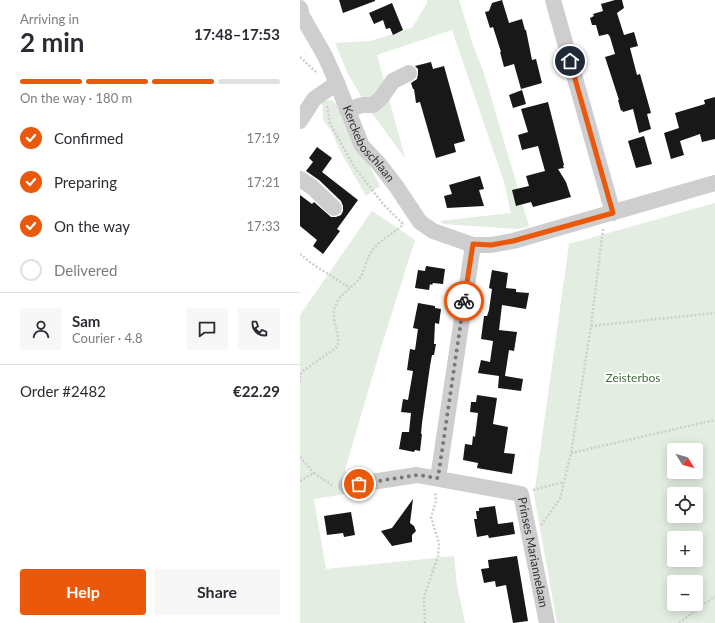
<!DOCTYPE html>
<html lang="en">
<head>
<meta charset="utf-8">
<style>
	body { margin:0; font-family:Lato,sans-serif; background:#f7f7f7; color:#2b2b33; height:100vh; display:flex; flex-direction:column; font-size:15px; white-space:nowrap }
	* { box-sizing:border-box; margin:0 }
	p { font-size:13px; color:#7c7c81 }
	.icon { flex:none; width:22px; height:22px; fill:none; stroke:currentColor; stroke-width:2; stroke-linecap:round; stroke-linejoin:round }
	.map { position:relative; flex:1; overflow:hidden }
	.sheet { display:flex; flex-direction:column; background:#fff; width:300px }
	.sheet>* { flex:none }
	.needle { width:26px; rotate:127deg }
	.tools { position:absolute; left:367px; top:443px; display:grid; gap:8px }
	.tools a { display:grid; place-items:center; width:36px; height:36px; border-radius:4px; background:#fff; box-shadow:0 2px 10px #0003; font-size:20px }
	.pin { position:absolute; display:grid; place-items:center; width:34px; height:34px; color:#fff; margin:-17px; border:2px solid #fff; border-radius:50%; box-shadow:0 1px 4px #0007 }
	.courier { position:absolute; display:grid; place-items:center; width:40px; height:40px; margin:-20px; border:3px solid #ea580c; border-radius:50%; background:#fff; color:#222; box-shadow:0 1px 5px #0007 }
	.overview em { font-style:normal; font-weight:700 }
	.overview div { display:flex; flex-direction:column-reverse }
	.overview { display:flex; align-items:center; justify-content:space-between; height:68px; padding:0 20px }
	h1 { font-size:26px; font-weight:700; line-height:30px }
	.bar { display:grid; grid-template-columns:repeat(4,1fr); gap:6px 4px; align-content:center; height:48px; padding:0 20px }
	.bar i { height:5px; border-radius:3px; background:#e1e1e2 }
	.bar .active { background:#ea580c }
	.bar p { grid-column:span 4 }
	.line { display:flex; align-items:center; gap:10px; padding:0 20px; border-top:1px solid #e1e1e2 }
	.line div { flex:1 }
	.round { display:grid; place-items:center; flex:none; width:42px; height:42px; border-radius:4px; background:#f7f7f7 }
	ol { padding:0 20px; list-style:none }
	li { display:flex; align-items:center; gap:12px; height:44px }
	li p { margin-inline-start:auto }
	li .icon { padding:4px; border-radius:50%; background:#ea580c; color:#fff; stroke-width:4 }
	li:last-child { color:#7c7c81 }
	li i { width:22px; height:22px; border:2px solid #e1e1e2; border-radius:50% }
	.cta { display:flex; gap:8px; margin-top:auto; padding:8px 20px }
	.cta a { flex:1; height:46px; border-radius:4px; background:#ea580c; color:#fff; font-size:16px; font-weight:700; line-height:46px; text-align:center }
	.cta a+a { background:#f7f7f7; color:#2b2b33 }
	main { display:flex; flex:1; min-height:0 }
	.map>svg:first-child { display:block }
	.green { fill:#e3ede1; fill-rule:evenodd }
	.building { fill:#181818 }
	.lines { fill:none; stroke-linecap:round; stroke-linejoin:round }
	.path { stroke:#cecece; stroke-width:2.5; stroke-dasharray:2 2; stroke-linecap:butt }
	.minor { stroke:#cecece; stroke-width:16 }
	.done { stroke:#797979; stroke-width:4; stroke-dasharray:0 7.2 }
	.route { stroke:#ea580c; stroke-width:5 }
	.labels { text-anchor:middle; stroke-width:4; stroke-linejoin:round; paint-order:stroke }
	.street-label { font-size:12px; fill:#313131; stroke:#fff }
	.park-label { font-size:12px; fill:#456b40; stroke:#fff }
</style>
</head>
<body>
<main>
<section class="sheet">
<div class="overview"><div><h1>2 min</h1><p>Arriving in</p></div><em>17:48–17:53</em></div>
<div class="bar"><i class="active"></i><i class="active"></i><i class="active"></i><i></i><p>On the way · 180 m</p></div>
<ol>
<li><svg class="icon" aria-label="check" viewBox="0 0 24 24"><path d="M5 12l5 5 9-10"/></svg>Confirmed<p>17:19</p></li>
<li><svg class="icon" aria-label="check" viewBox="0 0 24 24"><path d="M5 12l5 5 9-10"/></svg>Preparing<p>17:21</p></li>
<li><svg class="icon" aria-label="check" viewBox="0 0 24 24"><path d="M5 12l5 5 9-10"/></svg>On the way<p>17:33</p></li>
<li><i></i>Delivered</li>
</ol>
<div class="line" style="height:72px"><a class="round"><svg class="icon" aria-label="person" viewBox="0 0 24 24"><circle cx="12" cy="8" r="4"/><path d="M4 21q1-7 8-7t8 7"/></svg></a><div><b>Sam</b><p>Courier · 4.8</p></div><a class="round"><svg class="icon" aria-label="chat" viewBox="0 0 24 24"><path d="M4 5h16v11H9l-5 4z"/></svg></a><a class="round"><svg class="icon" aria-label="phone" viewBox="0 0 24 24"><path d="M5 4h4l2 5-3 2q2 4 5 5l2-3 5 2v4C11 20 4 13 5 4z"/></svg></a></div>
<div class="line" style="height:52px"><div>Order #2482</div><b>€22.29</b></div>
<div class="cta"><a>Help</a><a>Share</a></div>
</section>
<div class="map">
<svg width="415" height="623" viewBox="0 0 415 623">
	<rect width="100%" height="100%" fill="#fff"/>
	<g class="green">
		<polygon points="127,0 159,0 174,48 184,73 229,226 219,229 143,224 140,221 211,213 204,182 152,30 77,55 105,158 68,108 48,74 35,43 70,41 112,28 127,3"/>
		<polygon points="31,100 38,105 80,186 66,196 40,151 32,132 23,120 22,101"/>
		<path d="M415,203V623H257L234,495L269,244ZM374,450H396V472H374ZM374,494H396V516H374ZM374,538H396V560H374ZM374,582H396V604H374Z"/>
		<polygon points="72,211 115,240 79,354 45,470 58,492 14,499 26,569 154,556 157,585 165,623 0,623 0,315"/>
	</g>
	<g class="building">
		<polygon points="39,0 75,0 75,1 43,13"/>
		<polygon points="202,0 209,23 222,19 225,30 226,30 232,60 236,59 242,83 221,89 214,64 204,67 200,52 201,52 193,27 190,28 185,12 189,11 192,3"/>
		<polygon points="315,0 322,0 324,8 317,13 324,35 334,32 338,46 330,48 337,75 340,74 351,113 347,114 351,129 339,133 333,109 323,112 322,110 321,111 318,100 319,100 305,57 315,54 310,37 308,34 299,36 296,25 292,25 290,18 294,16 293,14 303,11 301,4"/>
		<polygon points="92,3 103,30 93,35 90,28 86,29 83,20 74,24 69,13"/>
		<polygon points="131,62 133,69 144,66 165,141 154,144 156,152 136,158 120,102 116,103 114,89 113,89 111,83 117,79 118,74 118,69 115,66"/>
		<polygon points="222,90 226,104 213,108 209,95"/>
		<polygon points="415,97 415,139 402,142 400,134 380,141 384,155 371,159 364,133 379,128 375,113 405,104 404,100"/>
		<polygon points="248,102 264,165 263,166 264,168 258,169 266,182 271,197 233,207 231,202 216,206 212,190 229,186 226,176 245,171 238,146 222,150 218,135 228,132 221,109"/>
		<polygon points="344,136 352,164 336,168 328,141"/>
		<polygon points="17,147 32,158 22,172 58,200 37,229 40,231 23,254 13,246 17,240 0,226 0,195 12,204 14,202 31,217 36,217 41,215 43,211 43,206 41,201 19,180 6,171 13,162 9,158"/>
		<polygon points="180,176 184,189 179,190 184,206 147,208 144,196 152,194 149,185"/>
		<polygon points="126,266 145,269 143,284 133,283 132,285 130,284 129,290 115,288 118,270 125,271"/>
		<polygon points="192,270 208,273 206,288 216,289 216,292 229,293 226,309 202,305 199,330 217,332 214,351 209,350 205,376 223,379 221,391 198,388 199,376 178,373 181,360 190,362 193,341 181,339 184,316 187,316 189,310 192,289 189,288"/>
		<polygon points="118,303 135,306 135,308 141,309 139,324 135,323 134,344 136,344 134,355 132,355 130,366 122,423 121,434 122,434 120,451 115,450 114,452 99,449 102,432 109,432 111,413 101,412 103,399 108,400 113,371 107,370 110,349 115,350 118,329 113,328"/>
		<polygon points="177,395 197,398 193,424 208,427 204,453 215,454 212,474 177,468 178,463 163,460 165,444 172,445 173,436 175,437 178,413 170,412 171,402 176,402"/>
		<polygon points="113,499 110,523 114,526 116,531 112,535 112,542 92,546 81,531 92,528"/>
		<polygon points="195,506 198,524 213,522 215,534 189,538 188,535 177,537 174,519 177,519 176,511 179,511 179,508"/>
		<polygon points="51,512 55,535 44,537 43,533 27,535 24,516"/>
		<polygon points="217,556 228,621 213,623 206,585 196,587 195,581 184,583 181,569 189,568 188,560"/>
	</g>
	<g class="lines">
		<g class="path">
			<polyline points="0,57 16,72"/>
			<polyline points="27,106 30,123 53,165 83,204 103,224"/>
			<polyline points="0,254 11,263 50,288"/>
			<polyline points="291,326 415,313"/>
			<path d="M0,382V374L3,371L36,348C43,335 30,323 35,307C39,294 51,289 59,279C65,272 65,262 70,254C77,241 93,234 104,224"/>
			<polyline points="271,453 415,420"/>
			<polyline points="0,457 14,473"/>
			<polyline points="0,481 14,473 32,485"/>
			<polyline points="233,490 264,482"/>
			<polyline points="241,525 260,499 271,453 291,326 303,229"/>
			<polyline points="125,623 124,597 138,556 139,543 131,517 136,501 135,492"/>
			<polyline points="379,623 415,596"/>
		</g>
		<g class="minor">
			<polyline points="253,0 313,213"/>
			<path id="s1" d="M0,8L2,16L25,56L37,83L54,126L62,146L79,164L96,186L120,222L133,231L173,245H191L213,241L415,183"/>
			<polyline points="47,110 62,105 73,105 81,98 93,81 109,73"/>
			<polyline points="0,121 14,99 37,83"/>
			<polyline points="0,179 12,187 34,208"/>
			<polyline points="138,478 173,245"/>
			<path id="s2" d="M46,486L117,475L221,494L247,623"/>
		</g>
	</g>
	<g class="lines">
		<polyline class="done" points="59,484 117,475 138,478 164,301"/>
		<polyline class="route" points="164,301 173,244 191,245 213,241 313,213 270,61"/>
	</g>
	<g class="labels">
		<g class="street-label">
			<text dy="4" stroke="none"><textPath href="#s1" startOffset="153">Kerckeboschlaan</textPath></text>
			<text dy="4" stroke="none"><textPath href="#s2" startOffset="237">Prinses Mariannelaan</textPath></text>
		</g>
		<g class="park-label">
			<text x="333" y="382">Zeisterbos</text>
		</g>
	</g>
</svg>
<div class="tools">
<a><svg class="needle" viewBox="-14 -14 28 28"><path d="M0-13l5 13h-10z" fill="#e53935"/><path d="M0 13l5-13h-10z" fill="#7c7c81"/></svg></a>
<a><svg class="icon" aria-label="locate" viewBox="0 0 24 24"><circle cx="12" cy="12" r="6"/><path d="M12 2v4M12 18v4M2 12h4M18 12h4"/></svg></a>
<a>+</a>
<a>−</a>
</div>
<div class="pin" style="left:59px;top:484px;background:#ea580c"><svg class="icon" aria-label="bag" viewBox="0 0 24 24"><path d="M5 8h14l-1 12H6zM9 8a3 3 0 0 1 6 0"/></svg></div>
<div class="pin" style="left:270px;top:61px;background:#1f2937"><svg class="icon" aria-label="home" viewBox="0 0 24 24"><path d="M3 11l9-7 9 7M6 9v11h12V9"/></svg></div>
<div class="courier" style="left:164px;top:301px"><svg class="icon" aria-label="bike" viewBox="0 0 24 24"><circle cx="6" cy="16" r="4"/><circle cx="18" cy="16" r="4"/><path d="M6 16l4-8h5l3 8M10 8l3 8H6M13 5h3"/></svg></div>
</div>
</main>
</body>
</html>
